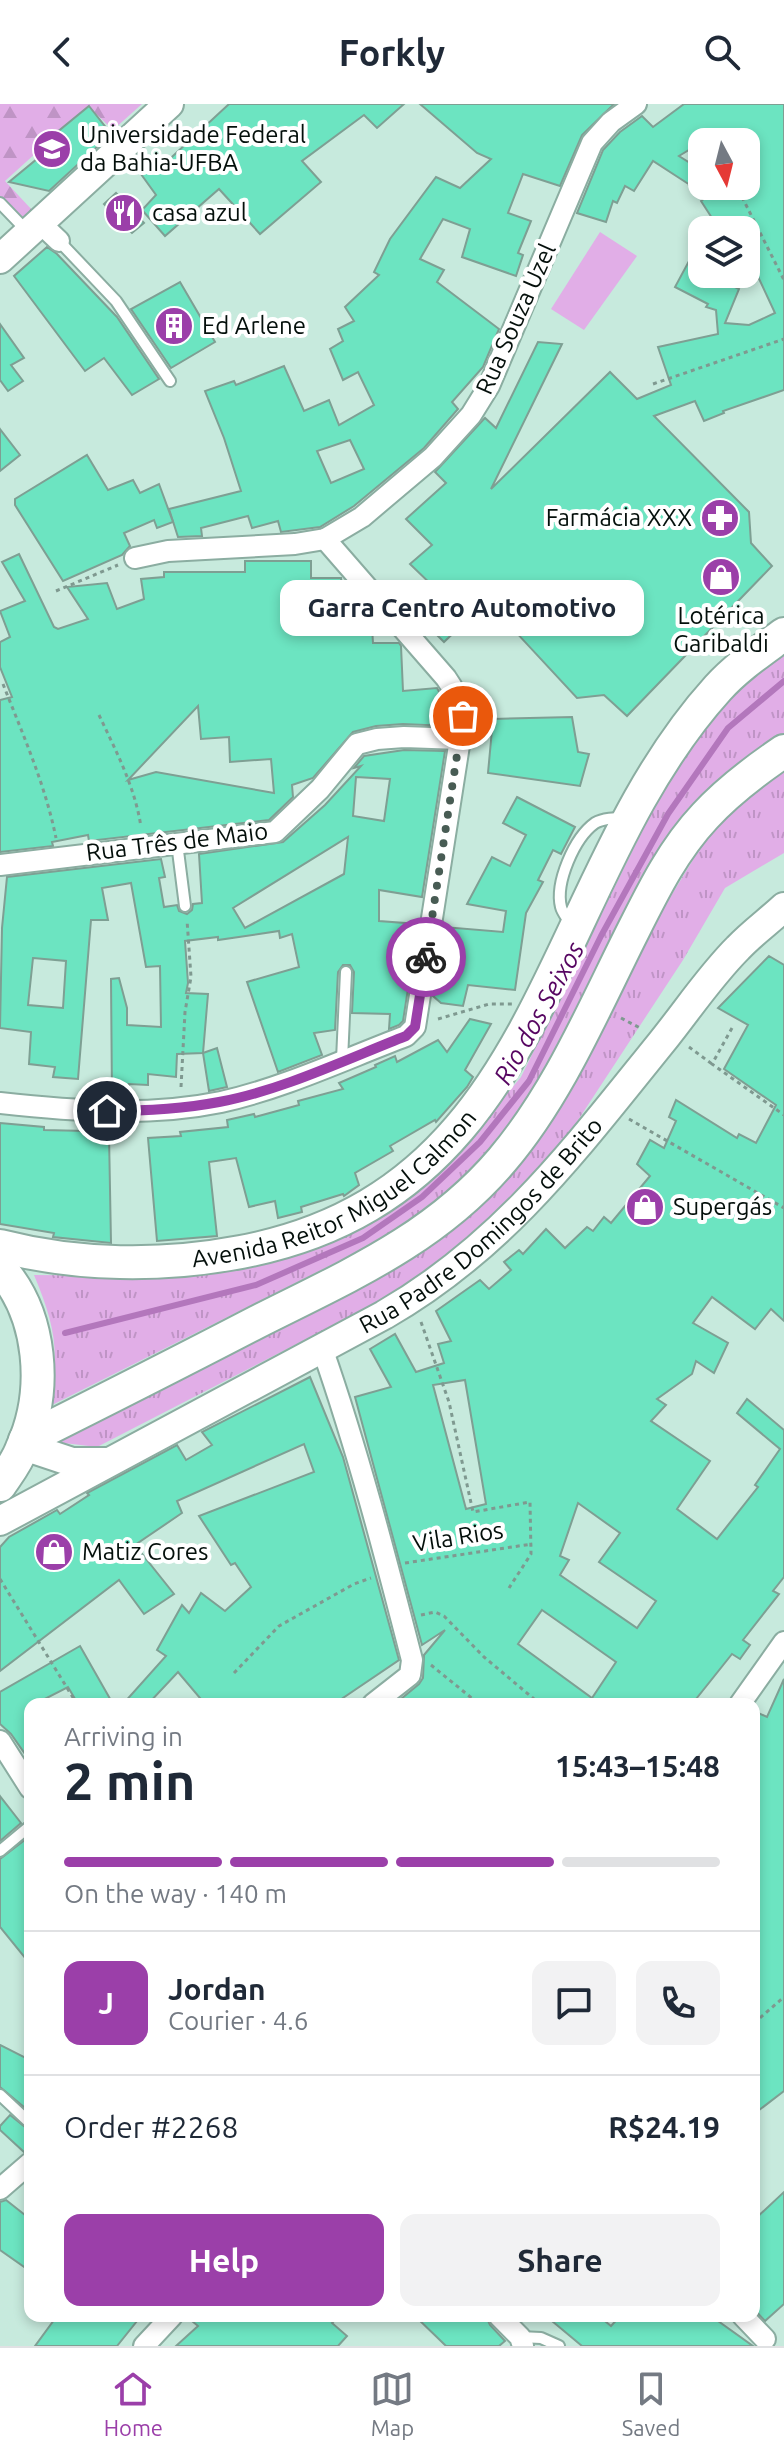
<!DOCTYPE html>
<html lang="en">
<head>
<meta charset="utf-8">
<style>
	body { margin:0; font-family:Ubuntu,sans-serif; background:#f2f2f3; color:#1f2937; height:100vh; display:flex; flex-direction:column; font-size:30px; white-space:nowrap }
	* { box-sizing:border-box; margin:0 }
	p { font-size:26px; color:#747a83 }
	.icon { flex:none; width:44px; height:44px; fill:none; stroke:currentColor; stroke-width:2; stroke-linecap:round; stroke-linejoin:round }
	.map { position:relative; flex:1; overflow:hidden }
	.side { position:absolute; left:24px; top:1594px; width:736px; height:624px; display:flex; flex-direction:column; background:#fff; border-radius:16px; box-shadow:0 4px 12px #0003 }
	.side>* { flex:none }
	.needle { width:52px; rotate:173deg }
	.controls { position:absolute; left:688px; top:24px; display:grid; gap:16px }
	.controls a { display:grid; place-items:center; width:72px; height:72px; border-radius:16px; background:#fff; box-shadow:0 4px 12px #0003; font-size:40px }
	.pin { position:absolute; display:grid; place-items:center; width:68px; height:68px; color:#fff; margin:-34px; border:4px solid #fff; border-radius:50%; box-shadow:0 2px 8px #0007 }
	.courier { position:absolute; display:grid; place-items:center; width:80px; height:80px; margin:-40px; border:6px solid #9b3fa9; border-radius:50%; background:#fff; color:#222; box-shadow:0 2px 10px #0007 }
	.bubble { position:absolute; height:56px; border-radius:16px; background:#fff; box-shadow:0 4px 12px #0003; font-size:26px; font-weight:700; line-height:56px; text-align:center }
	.summary em { font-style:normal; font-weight:700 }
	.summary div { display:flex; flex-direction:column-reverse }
	.summary { display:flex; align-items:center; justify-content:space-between; height:136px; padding:0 40px }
	h1 { font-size:52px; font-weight:700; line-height:60px }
	.bar { display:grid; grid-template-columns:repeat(4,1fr); gap:12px 8px; align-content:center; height:96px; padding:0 40px }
	.bar i { height:10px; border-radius:6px; background:#e0e1e3 }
	.bar .selected { background:#9b3fa9 }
	.bar p { grid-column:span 4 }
	.line { display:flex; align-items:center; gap:20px; padding:0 40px; border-top:2px solid #e0e1e3 }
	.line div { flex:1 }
	.round { display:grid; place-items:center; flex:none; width:84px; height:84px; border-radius:16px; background:#f2f2f3 }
	.button { display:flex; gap:16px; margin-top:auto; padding:16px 40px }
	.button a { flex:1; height:92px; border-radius:16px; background:#9b3fa9; color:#fff; font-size:32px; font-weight:700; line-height:92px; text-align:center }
	.button a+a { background:#f2f2f3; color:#1f2937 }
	header { display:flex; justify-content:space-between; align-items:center; height:104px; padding:0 40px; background:#fff; font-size:36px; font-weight:700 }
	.tabs { display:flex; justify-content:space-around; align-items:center; height:112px; border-top:2px solid #e0e1e3; background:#fff; font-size:22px; color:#747a83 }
	.tabs a { display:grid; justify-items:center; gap:4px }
	.tabs .selected { color:#9b3fa9 }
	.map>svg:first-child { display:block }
	.grass { fill:url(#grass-tufts) }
	.forest { fill:url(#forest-firs) }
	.pitch { fill:#e1aee7 }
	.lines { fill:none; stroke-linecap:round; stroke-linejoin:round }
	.stream { stroke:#b377bc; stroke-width:6 }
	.building { fill:#6ce4c1; stroke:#7e9f93; stroke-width:2; fill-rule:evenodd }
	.lane-casing { stroke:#8bada1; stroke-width:14 }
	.street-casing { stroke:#8bada1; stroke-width:24 }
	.secondary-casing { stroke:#8bada1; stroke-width:32 }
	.primary-casing { stroke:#8bada1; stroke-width:36 }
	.path { stroke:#7f9990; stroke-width:3; stroke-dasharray:4 4; stroke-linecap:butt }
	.lane { stroke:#fff; stroke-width:10 }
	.street { stroke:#fff; stroke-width:20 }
	.secondary { stroke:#fff; stroke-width:28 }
	.primary { stroke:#fff; stroke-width:32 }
	.done { stroke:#485c54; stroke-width:8; stroke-dasharray:0 14.4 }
	.route { stroke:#9b3fa9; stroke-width:10 }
	.labels { text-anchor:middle; stroke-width:8; stroke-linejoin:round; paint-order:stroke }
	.poi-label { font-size:24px; fill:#040f0b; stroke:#fff; text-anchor:start }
	.street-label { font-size:24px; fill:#040f0b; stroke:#fff }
	.water-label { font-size:26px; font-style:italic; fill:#560561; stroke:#fff }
</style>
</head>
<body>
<header><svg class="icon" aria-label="back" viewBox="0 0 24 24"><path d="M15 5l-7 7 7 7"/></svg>Forkly<svg class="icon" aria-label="search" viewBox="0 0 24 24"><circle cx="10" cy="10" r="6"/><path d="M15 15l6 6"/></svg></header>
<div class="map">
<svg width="784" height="2242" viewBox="0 0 784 2242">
	<defs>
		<pattern id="grass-tufts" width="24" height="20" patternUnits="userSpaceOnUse" patternTransform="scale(2)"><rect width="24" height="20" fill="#e1aee7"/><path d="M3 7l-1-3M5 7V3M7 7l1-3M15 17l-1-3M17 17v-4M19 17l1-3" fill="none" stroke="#bf94c5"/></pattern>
		<pattern id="forest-firs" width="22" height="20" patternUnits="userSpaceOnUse" patternTransform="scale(2)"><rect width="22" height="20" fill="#e1aee7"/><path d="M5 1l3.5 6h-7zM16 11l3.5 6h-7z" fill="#bf94c5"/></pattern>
	</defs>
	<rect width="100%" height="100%" fill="#c7eadd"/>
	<g class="grass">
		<path d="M784,551V629L703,692L646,768L536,982L491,1044L433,1101L381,1136L48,1303C61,1250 55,1221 34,1171L154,1172L254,1163L351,1128L420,1080L469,1035L521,973L657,697L693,639L742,580Z"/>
		<polygon points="784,663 784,749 725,784 683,856 546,1065 475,1129 409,1182 97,1343 56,1338 499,1076 575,979 646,833 716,718"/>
	</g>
	<polygon class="forest" points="0,0 142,0 113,26 88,2 5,77 33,107 23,117 0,95"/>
	<polygon class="pitch" points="600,128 637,152 584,226 551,205"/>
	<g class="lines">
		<polyline class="stream" points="65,1229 256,1181 363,1134 422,1093 480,1038 529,977 601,832 668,710 728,624 784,577"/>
	</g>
	<g class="building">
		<polygon points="229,0 404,0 377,24 364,11 302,57 321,78 260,130 219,85 165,132 142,106 156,91 138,66 153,54 160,64"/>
		<path d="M420,0H614L582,31L560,82L523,70L508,109L531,117L518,149L523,151L516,172L462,153L470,125L443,115L420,155L444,166L437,178L499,225L483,263L452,298L458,305L424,344L354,402L320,423L281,428L278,417L252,424L248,412L201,424L202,432L178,433L169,405L241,387L224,334L205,287L234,277L236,281L284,262L304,307L329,296L339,321L374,301L358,268L343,276L330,245L343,237L338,225L354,217L345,203L379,171L374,168L390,135L436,73L460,84L491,55L477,49ZM350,336L364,365L331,379L317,347Z"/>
		<polygon points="684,0 784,0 784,286 723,307 724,309 704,317 695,297 654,312 749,408 751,439 772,462 627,612 604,591 577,594 487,497 444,538 427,521 437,486 410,460 432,441 406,415 446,379 435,368 483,316 485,314 496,324 538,238 562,240 491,385 610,268 637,295 671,281 658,243 718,230 716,206 706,203 708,200 675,183 702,133 702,170 708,170 739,185 725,219 749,221 775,209 746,147 746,126 706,126 712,114 701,97 708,92 691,82 746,82 746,38 702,38 679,52 701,66 690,81 653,57 634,87 625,82 617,99 613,97 606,118 577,109 603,46 620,28 642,12 653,23"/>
		<polygon points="89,2 111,30 49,87 9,78 55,40 50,34"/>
		<polygon points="116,89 144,119 132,129 104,100"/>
		<polygon points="47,143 57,150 117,213 159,275 132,291 104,254 85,267 14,172"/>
		<polygon points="180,178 215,238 171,264 131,205"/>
		<polygon points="0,220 24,254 11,261 23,277 8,287 0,276"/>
		<polygon points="0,325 20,351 0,367"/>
		<polygon points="87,351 108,386 133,376 140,389 159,380 173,418 157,424 154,416 124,429 130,442 122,451 63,477 15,401 15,395"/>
		<path d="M19,450L54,523L58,525L88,515L67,483L107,479L117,505L144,495L141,475L164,473V468H245V457H311V474H341L343,496L360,495L371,507L373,539H399L401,542L403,587L437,584L446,600L448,622L403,620L376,622L353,628L313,674L292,681L293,693L269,716L89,737L88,731L52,738L53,742L0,748V596L12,593L0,563V538L10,533L0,507L25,497L2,458ZM198,602L201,635L229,633L230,658L271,655L274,689L156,668L128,676Z"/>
		<polygon points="572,613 578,648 589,650 580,682 488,669 493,615"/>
		<path d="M404,646L445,647L422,793L379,786V817L418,820L403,917L399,921L389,925L390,910L352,909L354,868L350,861H343L338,868L335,926L314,929L322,951L278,968L247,878L299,863L292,830L280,834L279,827L218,836V833L185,837L188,879L186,889L208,890L203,949L177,950L176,973L148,970V981L129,980V994H112L111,875L119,874L127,904V921L161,923L160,862L146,863L131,779L102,784L108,816H91L78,975L53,973L55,963L29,960L31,928L0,924L2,824L7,773L161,755L165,773L159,774L164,803L177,801L179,807L187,810L192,806L193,800L202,799L199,750L283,738L325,701L361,662L354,664L364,652ZM356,673L390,675L384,717L353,712ZM348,733L344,770L245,824L233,804ZM33,854L66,857L63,904L28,901Z"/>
		<polygon points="517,693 575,723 561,750 553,746 538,776 543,778 526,809 515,886 468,881 463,902 441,899 433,892 444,823 503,828 506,807 467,800 492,753 510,762 526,731 503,719"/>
		<path d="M769,852L784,861V1217L771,1205L755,1225L712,1193L693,1219L728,1239L714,1269L696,1257L692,1270L657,1295L666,1301L651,1317L710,1357L677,1405L717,1435L758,1383L755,1381L780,1345L737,1309L747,1295L784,1326V1473L773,1487L779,1490L743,1536L750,1541L740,1555L732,1550L692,1600H395L419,1580L423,1574L424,1551L445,1526L422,1541L355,1293L391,1283L370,1245L395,1230L416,1268L444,1259L438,1240L451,1237L436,1207L480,1176L489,1185L511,1166L504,1158L519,1146L523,1150L546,1125L565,1144L587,1123L593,1127L604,1113L611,1119L650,1072L637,1060L650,1036L664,1044L676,1017L669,1013L676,996L737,1034L739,1030L756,1039L776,1001L724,965L748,921L718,904ZM465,1276L486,1400L466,1405L433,1281ZM578,1399L620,1429L599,1458L656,1497L637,1524L560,1471L569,1456L560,1452ZM542,1506L616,1558L592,1594L518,1540Z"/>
		<polygon points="470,915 491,920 465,966 473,973 467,983 436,1018 435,1016 390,1042 393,1047 355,1069 359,1081 344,1092 343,1090 301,1103 302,1108 278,1114 275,1097 249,1103 236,1054 209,1058 217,1132 157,1137 148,1034 181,1032 180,1028 228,1023 227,1016 254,1010 255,1013 299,1001 298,997 343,985 339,979 376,963 375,961 395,952 397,958 438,936 447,948"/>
		<polygon points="217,944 227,983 209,987 203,949"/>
		<polygon points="0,1019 44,1023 44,1026 86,1027 86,1030 109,1031 111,1139 53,1133 54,1129 0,1120"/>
		<polygon points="310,1273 343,1353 399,1556 334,1600 205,1600 178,1568 148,1600 123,1600 166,1552 157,1546 182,1501 189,1509 201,1489 225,1507 251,1483 235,1459 231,1461 199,1412 314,1368 304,1340 177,1397 182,1409 135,1441 174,1490 144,1510 119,1476 0,1567 0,1443 9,1433 57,1406 60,1410 89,1391 87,1389 177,1341 186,1356 212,1341 202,1328"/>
		<polygon points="80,1542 113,1600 78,1600 68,1583 35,1600 30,1600 30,1657 11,1630 0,1620 0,1588"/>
		<polygon points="784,1575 784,1987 754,2010 754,1607 767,1613"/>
		<polygon points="0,1692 21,1719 0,1737"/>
		<polygon points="30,1732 30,1860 0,1823 0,1755"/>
		<polygon points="0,1941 30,1956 30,2008 0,1983"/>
		<polygon points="10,2011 30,2027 30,2046 24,2048 0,2026 0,2022"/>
		<polygon points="784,2088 784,2200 765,2217 754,2205 754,2116"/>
		<polygon points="6,2096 30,2115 30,2167 0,2146 0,2098"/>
		<polygon points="57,2212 141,2212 117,2242 35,2242"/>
		<polygon points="186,2212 339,2212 332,2219 347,2232 338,2242 176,2242 198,2222"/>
		<polygon points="415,2212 486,2212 490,2221 505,2237 499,2242 446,2242"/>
		<polygon points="546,2212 599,2212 611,2222 620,2212 711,2212 753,2242 582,2242"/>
	</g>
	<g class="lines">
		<defs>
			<g id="lane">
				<polyline points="0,99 26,126"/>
				<polyline points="59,137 116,197 170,277"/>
				<polyline points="177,739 185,802"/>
				<path d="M570,819C567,814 562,808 561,803C555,779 574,734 595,719C603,714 615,714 625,714"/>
				<polyline points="342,956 346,868"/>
				<polyline points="0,1747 30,1722"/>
				<polyline points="0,1991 30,2019"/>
				<polyline points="520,2233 541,2234 559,2242"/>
			</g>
			<g id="street">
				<polyline points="39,118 59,137"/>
				<polyline points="135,454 168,447 295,440 325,435 362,413 433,353 471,311 489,282 592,39 611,18 636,0"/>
				<polyline points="0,761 275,728 320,685 357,640 377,635 404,633 460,635"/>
				<path d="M0,999C73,1007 148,1013 221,998C284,984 345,955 406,932L415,923L460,635C463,607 462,597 446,574L325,435"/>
				<path d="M322,1244C358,1347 385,1451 412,1556L410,1571L373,1600"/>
				<polyline points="740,1600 784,1538"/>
				<polyline points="0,1637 30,1684"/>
				<polyline points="0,2085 30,2059"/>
				<polyline points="499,2212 520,2233 523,2242"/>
				<polyline points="743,2212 765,2235"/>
				<polyline points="144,2242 172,2212"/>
			</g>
			<g id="secondary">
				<polyline points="0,155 169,0"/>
				<polyline points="24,1342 72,1358 108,1358"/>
				<path id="s1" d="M0,1417L384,1211C504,1142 576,1044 661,939C687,907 709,873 738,844C752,829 769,817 784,803"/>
			</g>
			<g id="primary">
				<path id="s2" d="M0,1142C78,1162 162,1163 241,1148C552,1089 542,778 718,584C737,563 761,547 784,530"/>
				<path d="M0,1164C42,1211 48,1287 22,1344C17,1358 8,1369 0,1381"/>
				<path d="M25,1336C103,1297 180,1258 257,1218C348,1172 435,1135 502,1056C559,989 595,902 634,825C654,785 674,745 705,712C728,687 756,666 784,647"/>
			</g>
		</defs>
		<use href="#lane" class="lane-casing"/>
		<use href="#street" class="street-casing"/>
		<use href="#secondary" class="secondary-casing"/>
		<use href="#primary" class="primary-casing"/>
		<g class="path">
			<polyline points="742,93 784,176"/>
			<polyline points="653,280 784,235"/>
			<polyline points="56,487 118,461"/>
			<path d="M3,580C23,631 45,680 56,734"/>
			<path d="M99,611C116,647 135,683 141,723"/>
			<polyline points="621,914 642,925"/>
			<polyline points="438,915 489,900 512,900"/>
			<polyline points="732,924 712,960 784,1011"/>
			<polyline points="689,943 712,960"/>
			<polyline points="181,983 185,908 191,873 187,816"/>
			<polyline points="629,1015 784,1104"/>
			<polyline points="421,1218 449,1298 473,1408 530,1398 531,1450 509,1484"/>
			<polyline points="405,1459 532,1440"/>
			<polyline points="0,1475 77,1600"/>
			<polyline points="421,1511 435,1508 444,1512 484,1553 540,1600"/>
			<polyline points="431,1561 479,1600"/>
			<polyline points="234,1569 279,1522 354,1480 371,1474"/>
			<polyline points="754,1919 784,1893"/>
		</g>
		<use href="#lane" class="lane"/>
		<use href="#street" class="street"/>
		<use href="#secondary" class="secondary"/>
		<use href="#primary" class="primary"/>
	</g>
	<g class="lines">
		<polyline class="done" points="426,853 463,612"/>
		<path class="route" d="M107,1007C144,1007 182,1005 219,998C280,987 347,955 406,932L415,923L426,853"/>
	</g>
	<defs>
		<symbol id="university-disc" viewBox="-11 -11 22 22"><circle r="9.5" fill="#9b3fa9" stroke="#fff"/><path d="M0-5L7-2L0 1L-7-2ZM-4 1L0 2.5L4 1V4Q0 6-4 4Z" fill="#fff"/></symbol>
		<symbol id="restaurant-disc" viewBox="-11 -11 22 22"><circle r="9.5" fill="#9b3fa9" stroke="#fff"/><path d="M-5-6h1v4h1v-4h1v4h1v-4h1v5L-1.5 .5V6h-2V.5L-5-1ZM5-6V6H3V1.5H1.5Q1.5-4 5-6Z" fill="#fff"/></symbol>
		<symbol id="building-disc" viewBox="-11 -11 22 22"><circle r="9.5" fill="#9b3fa9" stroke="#fff"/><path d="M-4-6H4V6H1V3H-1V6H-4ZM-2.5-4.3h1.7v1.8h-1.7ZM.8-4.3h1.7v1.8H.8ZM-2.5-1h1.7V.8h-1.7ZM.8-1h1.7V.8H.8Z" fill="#fff"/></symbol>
		<symbol id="pharmacy-disc" viewBox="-11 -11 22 22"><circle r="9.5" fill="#9b3fa9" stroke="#fff"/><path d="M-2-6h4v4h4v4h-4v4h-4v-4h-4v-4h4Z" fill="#fff"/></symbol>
		<symbol id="shop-disc" viewBox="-11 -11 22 22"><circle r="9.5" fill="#9b3fa9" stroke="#fff"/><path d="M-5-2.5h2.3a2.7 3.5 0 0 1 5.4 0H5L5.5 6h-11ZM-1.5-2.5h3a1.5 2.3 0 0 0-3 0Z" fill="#fff"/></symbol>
	</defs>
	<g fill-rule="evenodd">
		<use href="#university-disc" x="30" y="23" width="44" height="44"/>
		<use href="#restaurant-disc" x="102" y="87" width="44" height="44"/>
		<use href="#building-disc" x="152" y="200" width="44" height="44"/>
		<use href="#pharmacy-disc" x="698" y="392" width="44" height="44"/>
		<use href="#shop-disc" x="699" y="451" width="44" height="44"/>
		<use href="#shop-disc" x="623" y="1081" width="44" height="44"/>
		<use href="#shop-disc" x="32" y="1426" width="44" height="44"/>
	</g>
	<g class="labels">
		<g class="poi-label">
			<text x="80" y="39">Universidade Federal<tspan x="80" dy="28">da Bahia-UFBA</tspan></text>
			<text x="152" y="117">casa azul</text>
			<text x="202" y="230">Ed Arlene</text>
			<text x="692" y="422" text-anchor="end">Farmácia XXX</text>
			<text x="721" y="520" text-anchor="middle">Lotérica<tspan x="721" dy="28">Garibaldi</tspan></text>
			<text x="673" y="1111">Supergás</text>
			<text x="82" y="1456">Matiz Cores</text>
		</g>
		<g class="street-label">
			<text transform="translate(516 215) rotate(-66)" y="8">Rua Souza Uzel</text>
			<text transform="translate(177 738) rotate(-7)" y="8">Rua Três de Maio</text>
			<text dy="8" stroke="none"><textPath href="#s2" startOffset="356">Avenida Reitor Miguel Calmon</textPath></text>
			<text dy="8" stroke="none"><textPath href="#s1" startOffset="568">Rua Padre Domingos de Brito</textPath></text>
			<text transform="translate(458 1433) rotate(-9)" y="8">Vila Rios</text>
		</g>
		<g class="water-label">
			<text transform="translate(539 909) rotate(-61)" y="9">Rio dos Seixos</text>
		</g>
	</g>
</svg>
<div class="controls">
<a><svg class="needle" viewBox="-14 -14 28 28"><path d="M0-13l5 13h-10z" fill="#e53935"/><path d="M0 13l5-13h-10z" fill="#747a83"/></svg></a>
<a><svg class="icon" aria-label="layers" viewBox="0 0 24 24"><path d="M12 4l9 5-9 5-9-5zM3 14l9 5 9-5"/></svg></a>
</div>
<div class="pin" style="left:463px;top:612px;background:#ea580c"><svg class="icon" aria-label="bag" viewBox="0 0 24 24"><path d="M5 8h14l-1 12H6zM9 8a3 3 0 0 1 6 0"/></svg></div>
<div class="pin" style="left:107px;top:1007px;background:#1f2937"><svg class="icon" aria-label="home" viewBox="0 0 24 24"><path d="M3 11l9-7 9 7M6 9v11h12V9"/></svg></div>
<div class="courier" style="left:426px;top:853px"><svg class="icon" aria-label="bike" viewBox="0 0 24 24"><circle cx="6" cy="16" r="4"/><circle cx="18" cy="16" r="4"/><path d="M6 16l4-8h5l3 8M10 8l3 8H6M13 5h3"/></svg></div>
<div class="bubble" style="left:280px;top:476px;width:364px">Garra Centro Automotivo</div>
<section class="side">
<div class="summary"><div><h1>2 min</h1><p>Arriving in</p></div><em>15:43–15:48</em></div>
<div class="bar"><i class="selected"></i><i class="selected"></i><i class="selected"></i><i></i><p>On the way · 140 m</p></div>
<div class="line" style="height:144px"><b class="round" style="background:#9b3fa9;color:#fff">J</b><div><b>Jordan</b><p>Courier · 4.6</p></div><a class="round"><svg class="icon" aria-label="chat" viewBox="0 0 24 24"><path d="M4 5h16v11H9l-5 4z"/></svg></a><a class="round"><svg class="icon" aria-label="phone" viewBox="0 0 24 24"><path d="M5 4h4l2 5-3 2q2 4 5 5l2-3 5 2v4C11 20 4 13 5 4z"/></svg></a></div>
<div class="line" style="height:104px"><div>Order #2268</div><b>R$24.19</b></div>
<div class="button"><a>Help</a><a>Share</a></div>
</section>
</div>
<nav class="tabs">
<a class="selected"><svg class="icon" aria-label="home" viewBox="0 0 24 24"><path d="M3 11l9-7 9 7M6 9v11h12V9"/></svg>Home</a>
<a><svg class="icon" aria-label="map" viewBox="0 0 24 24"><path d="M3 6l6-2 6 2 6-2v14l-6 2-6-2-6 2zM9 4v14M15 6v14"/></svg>Map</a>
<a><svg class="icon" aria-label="saved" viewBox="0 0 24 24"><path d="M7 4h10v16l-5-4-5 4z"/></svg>Saved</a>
</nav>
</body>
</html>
